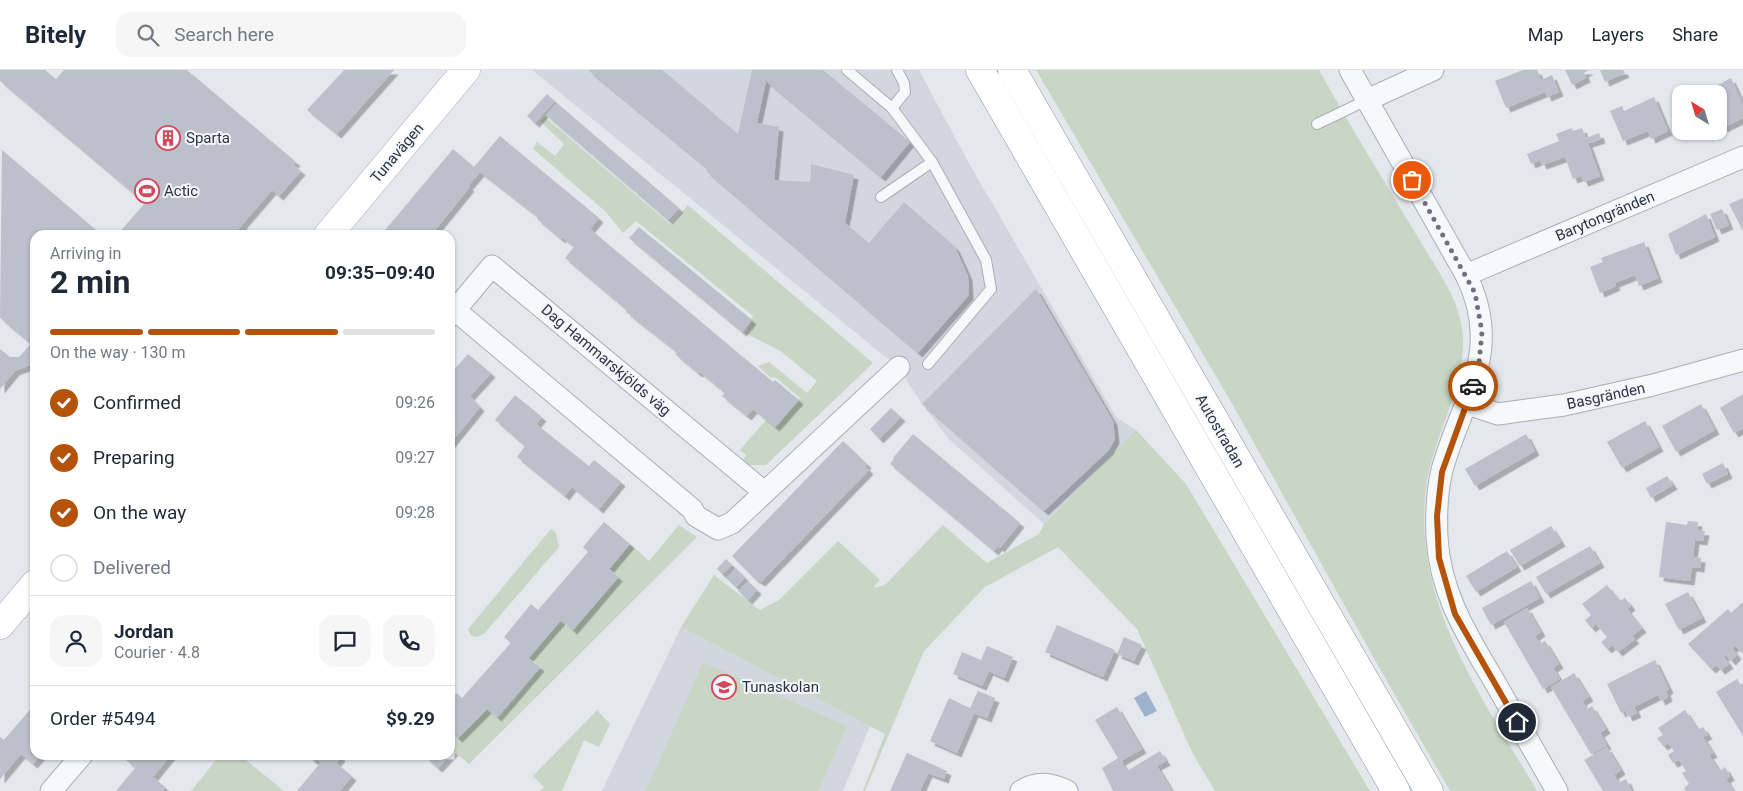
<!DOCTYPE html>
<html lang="en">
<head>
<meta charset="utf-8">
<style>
	body { margin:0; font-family:Roboto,sans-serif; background:#f6f6f7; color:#1f2937; height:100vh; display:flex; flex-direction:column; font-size:19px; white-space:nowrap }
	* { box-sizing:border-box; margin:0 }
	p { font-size:16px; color:#747a83 }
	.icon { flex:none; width:28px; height:28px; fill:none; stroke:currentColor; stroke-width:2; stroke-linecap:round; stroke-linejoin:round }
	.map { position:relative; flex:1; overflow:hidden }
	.details { position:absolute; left:30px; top:160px; width:425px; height:530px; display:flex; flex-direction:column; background:#fff; border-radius:15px; box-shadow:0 1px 4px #0004 }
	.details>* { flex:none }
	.needle { width:32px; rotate:322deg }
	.tools { position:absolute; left:1672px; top:15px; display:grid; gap:10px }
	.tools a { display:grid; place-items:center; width:55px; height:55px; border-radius:10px; background:#fff; box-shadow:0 1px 4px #0004; font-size:25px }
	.pin { position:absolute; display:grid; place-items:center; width:42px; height:42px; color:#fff; margin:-21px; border:2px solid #fff; border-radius:50%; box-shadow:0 1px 5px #0007 }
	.courier { position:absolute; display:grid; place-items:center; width:50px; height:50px; margin:-25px; border:4px solid #b45309; border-radius:50%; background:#fff; color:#222; box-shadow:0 1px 6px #0007 }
	.head em { font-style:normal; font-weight:700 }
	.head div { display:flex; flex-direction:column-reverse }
	.head { display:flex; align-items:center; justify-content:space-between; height:85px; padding:0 20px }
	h1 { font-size:32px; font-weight:700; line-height:38px }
	.bar { display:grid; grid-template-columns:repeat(4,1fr); gap:8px 5px; align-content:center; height:60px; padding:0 20px }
	.bar i { height:6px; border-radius:4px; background:#e0e1e3 }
	.bar .on { background:#b45309 }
	.bar p { grid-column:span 4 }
	.line { display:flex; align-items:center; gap:12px; padding:0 20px; border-top:1px solid #e0e1e3 }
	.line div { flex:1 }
	.round { display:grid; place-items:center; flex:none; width:52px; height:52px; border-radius:15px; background:#f6f6f7 }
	ol { padding:0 20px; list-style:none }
	li { display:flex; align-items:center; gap:15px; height:55px }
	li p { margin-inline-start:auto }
	li .icon { padding:5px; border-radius:50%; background:#b45309; color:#fff; stroke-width:4 }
	li:last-child { color:#747a83 }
	li i { width:28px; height:28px; border:2px solid #e0e1e3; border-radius:50% }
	header { display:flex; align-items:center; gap:30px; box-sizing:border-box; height:70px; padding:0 25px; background:#fff; border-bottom:1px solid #e0e1e3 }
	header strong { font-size:24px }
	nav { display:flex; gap:28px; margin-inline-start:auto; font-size:18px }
	.search { width:350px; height:45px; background:#f6f6f7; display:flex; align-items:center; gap:12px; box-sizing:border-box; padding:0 18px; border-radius:15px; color:#747a83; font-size:19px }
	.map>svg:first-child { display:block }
	.built { fill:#d2d6de }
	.green { fill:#c9d6c5 }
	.water { fill:#9fb4cc }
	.building { fill:#bbc0ca; filter:url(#shadow) }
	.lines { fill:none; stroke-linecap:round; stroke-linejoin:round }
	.service-casing { stroke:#a9aeb7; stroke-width:12 }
	.minor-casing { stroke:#a9aeb7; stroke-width:23 }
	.secondary-casing { stroke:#a9aeb7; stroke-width:29 }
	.motorway-casing { stroke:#8b94a3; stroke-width:29 }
	.service { stroke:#f7f8fa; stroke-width:10 }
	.minor { stroke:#f7f8fa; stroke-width:21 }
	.secondary { stroke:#fff; stroke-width:28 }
	.motorway { stroke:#fff; stroke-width:28 }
	.done { stroke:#6c737f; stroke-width:5; stroke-dasharray:0 9 }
	.route { stroke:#b45309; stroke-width:6 }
	.labels { text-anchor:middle; stroke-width:4; stroke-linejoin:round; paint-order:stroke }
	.poi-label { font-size:15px; fill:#2b3445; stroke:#f4f6f9; text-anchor:start }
	.street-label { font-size:15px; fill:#2b3445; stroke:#f4f6f9 }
</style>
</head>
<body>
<header>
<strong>Bitely</strong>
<div class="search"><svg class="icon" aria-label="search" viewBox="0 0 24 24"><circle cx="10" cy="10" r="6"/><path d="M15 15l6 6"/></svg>Search here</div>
<nav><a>Map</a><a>Layers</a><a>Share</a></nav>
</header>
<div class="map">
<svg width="1743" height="721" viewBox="0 0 1743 721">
	<defs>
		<filter id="shadow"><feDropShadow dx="4.5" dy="4.5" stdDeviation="0" flood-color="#0004"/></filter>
	</defs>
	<rect width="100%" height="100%" fill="#e4e7ec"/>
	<g class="built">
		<polygon points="532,0 919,0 966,88 1116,347 1136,360 1044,454 949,369 922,334 898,297"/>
		<polygon points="681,557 870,656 843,721 602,721"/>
	</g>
	<g class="green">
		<path d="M1036,0H1319C1350,56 1383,109 1416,164C1429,187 1450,216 1458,241C1478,302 1433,359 1426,418C1412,533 1482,626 1537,721H1450L1380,599L1230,330Z"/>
		<polygon points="545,47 671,155 688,135 873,293 766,395 748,395 743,390 746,385 740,380 766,350 776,358 800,328 775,307 771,308 758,296 769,292 807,323 817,311 782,282 745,263 753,246 636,151 623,163 605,141 533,79 537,72 555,86 564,74 540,51"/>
		<polygon points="1136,360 1186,414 1370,721 1215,721 1193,684 1137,559 1058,477 985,517 924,581 865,721 863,721 885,664 681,557 714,505 760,540 779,530 838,471 880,510 873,518 885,515 943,455 987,493 1039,464 1044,454"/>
		<polygon points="679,455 697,467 469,694 450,678 450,662 458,669 487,640 498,649 541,598 530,588 560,552 573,560 619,508 610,499 630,474 649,491"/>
		<polygon points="551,459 556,463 559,477 484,564 477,567 471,566 468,559"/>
		<polygon points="703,592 847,656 818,721 646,721"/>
		<polygon points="597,640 610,654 599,677 584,670 562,721 540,721 544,717 533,706"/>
		<polygon points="220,685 224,688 227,685 249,685 246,690 284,721 191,721"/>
	</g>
	<polygon class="water" points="1146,621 1157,641 1145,647 1134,628"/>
	<g class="building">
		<polygon points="0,0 45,0 56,9 64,0 187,0 296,92 293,94 301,101 279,126 272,120 235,163 237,165 117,165 145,133 0,11"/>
		<polygon points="344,0 394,0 337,64 307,40"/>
		<polygon points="588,0 662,0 738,64 752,0 823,0 910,72 881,107 766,11 757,53 779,57 774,110 810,112 811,94 854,105 845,153 869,173 904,132 955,177 968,206 969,225 918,283 706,101 708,99"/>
		<polygon points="1523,0 1537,0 1541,10 1552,5 1559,22 1547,27 1545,22 1506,38 1495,11"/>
		<polygon points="1565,0 1589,0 1584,3 1586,8 1572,15"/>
		<polygon points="1600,0 1623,0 1625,3 1605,12"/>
		<polygon points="1731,8 1743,34 1743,48 1723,58 1719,49 1719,24 1701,24"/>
		<polygon points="547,24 555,31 535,53 527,46"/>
		<polygon points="1654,27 1668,61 1651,69 1648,61 1623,71 1610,41 1622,36 1624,41"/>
		<polygon points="557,33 679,138 668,150 546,45"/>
		<polygon points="1572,58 1573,61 1582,58 1586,68 1599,63 1601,69 1588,73 1600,106 1584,112 1581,106 1573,109 1565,87 1542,95 1540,90 1531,94 1527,84 1559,71 1556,64"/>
		<polygon points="500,66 599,148 590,159 773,312 775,310 799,330 775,357 753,339 747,346 722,326 725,323 700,302 698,303 675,284 677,282 626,242 627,240 565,188 574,177 562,167 561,169 537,149 538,147 480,102 468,116 470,117 431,165 381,165 453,79 474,97"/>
		<polygon points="2,80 102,165 35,165 35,288 28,296 15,301 0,319 0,279 10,287 19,287 31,274 0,248"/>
		<polygon points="1743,128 1743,161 1729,134"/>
		<polygon points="1722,139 1729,155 1717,160 1710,144"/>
		<polygon points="1706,144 1715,167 1676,185 1668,164"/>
		<polygon points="639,157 752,250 742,262 629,168"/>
		<polygon points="1644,172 1658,208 1639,216 1635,205 1615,213 1616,216 1600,223 1590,197 1603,192 1601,188"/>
		<polygon points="1036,219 1113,351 1115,369 1109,380 1044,441 922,334"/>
		<polygon points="468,284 491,303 470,326 480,337 450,374 450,316 455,310 450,304"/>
		<polygon points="1743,324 1743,358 1734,363 1720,338"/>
		<polygon points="515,325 542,347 536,354 589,396 594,390 621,412 599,439 572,417 565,426 517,387 525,376 495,350"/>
		<polygon points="1701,334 1715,360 1676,382 1662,356"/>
		<polygon points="891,338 901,347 879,369 870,359"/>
		<polygon points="1645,351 1659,377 1622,398 1607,372"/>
		<polygon points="913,364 1020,453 1000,478 998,476 994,481 890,394 894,389 893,388"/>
		<polygon points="1526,364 1535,381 1475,416 1465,399"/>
		<polygon points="843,371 867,394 865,396 869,400 761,512 754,508 732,486"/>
		<polygon points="1723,393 1728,404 1707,414 1702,404"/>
		<polygon points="1667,406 1673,415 1651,428 1646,418"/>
		<polygon points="1688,451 1698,452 1697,460 1705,461 1703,471 1695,470 1693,487 1701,488 1700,498 1692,497 1690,511 1659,507 1666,452 1687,455"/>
		<polygon points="604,452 630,474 609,499 618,507 573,560 561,550 528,588 540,597 497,647 487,639 458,668 450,661 450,630 457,623 462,628 511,573 504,567 531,534 538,540 588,482 583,477"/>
		<polygon points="1551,456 1561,472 1520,496 1510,480"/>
		<polygon points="1590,476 1600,493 1546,524 1536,507"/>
		<polygon points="1507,481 1517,497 1476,522 1466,506"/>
		<polygon points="726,489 732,495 722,504 717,499"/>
		<polygon points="736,498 745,508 736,517 726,508"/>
		<polygon points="748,511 757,520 748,530 738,521"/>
		<polygon points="1531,511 1540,528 1491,555 1482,538"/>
		<polygon points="1607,515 1620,531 1625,528 1631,536 1627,539 1642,558 1632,566 1635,569 1618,582 1612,575 1607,579 1601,572 1607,567 1596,554 1591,558 1585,550 1591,545 1582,534"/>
		<polygon points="1688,522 1702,548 1679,560 1665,534"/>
		<polygon points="1743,532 1743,581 1741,582 1736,576 1732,578 1737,585 1731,591 1726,585 1724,587 1729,594 1721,600 1716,595 1711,599 1688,574 1728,539 1731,543"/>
		<polygon points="1527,538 1541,562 1535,566 1540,574 1545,571 1559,594 1553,598 1560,609 1543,619 1504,552"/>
		<polygon points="1057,555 1115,580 1103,607 1045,582"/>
		<polygon points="1124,567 1142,575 1134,591 1117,584"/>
		<polygon points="987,576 1013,587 1004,608 989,601 982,616 953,604 962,582 981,590"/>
		<polygon points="1655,590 1669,619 1666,621 1668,627 1661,631 1658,625 1634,637 1637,643 1628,647 1625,640 1621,643 1607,614"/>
		<polygon points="1574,603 1589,627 1582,631 1587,639 1592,636 1606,659 1600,663 1607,675 1591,684 1551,617"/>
		<polygon points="1737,609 1743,619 1743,666 1716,622"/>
		<polygon points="978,621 995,628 987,648 974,643 957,683 930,671 949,628 970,638"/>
		<polygon points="35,634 35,685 41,685 33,694 21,684 0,709 0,667 4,670"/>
		<polygon points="1117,637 1142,679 1121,691 1127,701 1160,681 1166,691 1157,696 1172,721 1113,721 1102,698 1118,688 1095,650"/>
		<polygon points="1685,640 1698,660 1703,657 1708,665 1703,667 1713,683 1709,685 1720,701 1725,697 1730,706 1726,709 1734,721 1686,721 1684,718 1689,714 1682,703 1686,701 1679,690 1673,693 1668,685 1674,681 1668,673 1663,676 1657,668 1663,665 1658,658"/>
		<polygon points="1607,677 1621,700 1614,705 1619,713 1626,709 1632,721 1603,721 1584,690"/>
		<polygon points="450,678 454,681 438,698 426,688 428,685 450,685"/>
		<polygon points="907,683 947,701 944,709 928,703 920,721 890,721"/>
		<polygon points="128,685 171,685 153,707 166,718 163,721 116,721 135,698 125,689"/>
		<polygon points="307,685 339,685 341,687 336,693 352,706 340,721 297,721 321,692 317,689 314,691"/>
	</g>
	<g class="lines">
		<defs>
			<g id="service">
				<polyline points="847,0 892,38"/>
				<polyline points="1317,54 1367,30"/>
				<polyline points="881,127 932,92 892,38 905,22 904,13 897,0"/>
				<polyline points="928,294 991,219 986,190 932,92"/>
			</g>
			<g id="minor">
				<path d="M1350,0L1466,205C1504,282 1462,328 1442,400C1437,421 1436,445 1437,467C1440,525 1469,568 1497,616C1517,651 1537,686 1557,721"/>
				<polyline points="1367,30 1433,0"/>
				<polyline points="1466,205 1743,87"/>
				<polyline points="455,240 692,439 696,446 718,459 732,453 899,297"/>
				<polyline points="450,246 492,196 764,422"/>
				<polyline points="1467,334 1498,344 1564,335 1653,315 1743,290"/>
				<polyline points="51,721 82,685"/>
				<path d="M1021,721C1037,711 1051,713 1067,721"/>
			</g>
			<g id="secondary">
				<polyline points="328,165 466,0"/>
				<polyline points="0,555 35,514"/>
			</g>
			<g id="motorway">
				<polyline points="980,0 1396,721"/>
				<polyline points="1012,0 1429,721"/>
			</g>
		</defs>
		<use href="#service" class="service-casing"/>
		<use href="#minor" class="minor-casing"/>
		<use href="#secondary" class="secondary-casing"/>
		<use href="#motorway" class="motorway-casing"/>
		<use href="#service" class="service"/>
		<use href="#minor" class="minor"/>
		<use href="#secondary" class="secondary"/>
		<use href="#motorway" class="motorway"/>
	</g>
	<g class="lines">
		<polyline class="done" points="1412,110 1475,223 1482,262 1478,303 1473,316"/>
		<polyline class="route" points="1473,316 1442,402 1437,446 1439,488 1455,544 1517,652"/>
	</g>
	<defs>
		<symbol id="building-ring" viewBox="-11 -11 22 22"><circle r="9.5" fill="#f4f6f9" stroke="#d1495b" stroke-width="1.5"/><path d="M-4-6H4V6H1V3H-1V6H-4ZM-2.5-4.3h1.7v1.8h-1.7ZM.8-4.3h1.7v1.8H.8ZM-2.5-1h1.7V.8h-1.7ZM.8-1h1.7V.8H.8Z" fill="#d1495b"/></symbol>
		<symbol id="stadium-ring" viewBox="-11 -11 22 22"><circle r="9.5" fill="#f4f6f9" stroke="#d1495b" stroke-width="1.5"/><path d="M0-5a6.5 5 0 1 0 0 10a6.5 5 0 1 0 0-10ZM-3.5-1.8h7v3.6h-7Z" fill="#d1495b"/></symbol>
		<symbol id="school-ring" viewBox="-11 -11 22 22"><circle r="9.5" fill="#f4f6f9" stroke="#d1495b" stroke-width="1.5"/><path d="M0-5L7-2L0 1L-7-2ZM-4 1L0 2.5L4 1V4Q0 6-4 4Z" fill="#d1495b"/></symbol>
	</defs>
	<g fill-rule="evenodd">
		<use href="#building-ring" x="154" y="54" width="28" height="28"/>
		<use href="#stadium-ring" x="133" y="107" width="28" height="28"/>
		<use href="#school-ring" x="710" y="603" width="28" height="28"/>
	</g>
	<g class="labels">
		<g class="poi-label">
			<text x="186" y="73">Sparta</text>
			<text x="164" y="126">Actic</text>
			<text x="742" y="622">Tunaskolan</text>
		</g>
		<g class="street-label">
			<text transform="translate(397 83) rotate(-50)" y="5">Tunavägen</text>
			<text transform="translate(1605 146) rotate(-23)" y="5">Barytongränden</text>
			<text transform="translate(606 290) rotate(40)" y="5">Dag Hammarskjölds väg</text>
			<text transform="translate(1606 326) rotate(-12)" y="5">Basgränden</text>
			<text transform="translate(1220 361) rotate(60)" y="5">Autostradan</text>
		</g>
	</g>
</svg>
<div class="tools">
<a><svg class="needle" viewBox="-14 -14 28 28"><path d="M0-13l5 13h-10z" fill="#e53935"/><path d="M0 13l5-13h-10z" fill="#747a83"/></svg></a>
</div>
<div class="pin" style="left:1412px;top:110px;background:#ea580c"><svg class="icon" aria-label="bag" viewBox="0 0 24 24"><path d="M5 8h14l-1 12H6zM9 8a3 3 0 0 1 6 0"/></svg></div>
<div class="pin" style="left:1517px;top:652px;background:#1f2937"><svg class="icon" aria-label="home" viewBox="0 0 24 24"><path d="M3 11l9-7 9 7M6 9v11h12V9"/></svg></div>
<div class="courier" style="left:1473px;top:316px"><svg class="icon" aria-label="car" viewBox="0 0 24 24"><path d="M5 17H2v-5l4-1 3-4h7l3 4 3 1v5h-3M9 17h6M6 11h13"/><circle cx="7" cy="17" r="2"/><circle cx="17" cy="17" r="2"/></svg></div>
<section class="details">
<div class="head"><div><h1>2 min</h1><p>Arriving in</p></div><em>09:35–09:40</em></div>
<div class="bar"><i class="on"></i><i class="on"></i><i class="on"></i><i></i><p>On the way · 130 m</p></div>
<ol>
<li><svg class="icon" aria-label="check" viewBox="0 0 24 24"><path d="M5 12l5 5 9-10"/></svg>Confirmed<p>09:26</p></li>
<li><svg class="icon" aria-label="check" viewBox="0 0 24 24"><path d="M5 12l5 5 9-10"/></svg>Preparing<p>09:27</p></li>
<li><svg class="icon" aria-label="check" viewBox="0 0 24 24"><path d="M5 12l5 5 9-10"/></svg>On the way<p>09:28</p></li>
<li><i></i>Delivered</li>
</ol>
<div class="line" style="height:90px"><a class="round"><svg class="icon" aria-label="person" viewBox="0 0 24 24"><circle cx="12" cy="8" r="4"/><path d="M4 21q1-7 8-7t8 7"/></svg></a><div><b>Jordan</b><p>Courier · 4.8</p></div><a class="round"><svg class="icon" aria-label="chat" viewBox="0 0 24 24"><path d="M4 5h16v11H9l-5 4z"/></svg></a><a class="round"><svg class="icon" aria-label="phone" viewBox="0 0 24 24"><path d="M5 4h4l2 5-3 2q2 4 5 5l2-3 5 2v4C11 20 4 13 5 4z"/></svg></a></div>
<div class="line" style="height:65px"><div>Order #5494</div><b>$9.29</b></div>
</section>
</div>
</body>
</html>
